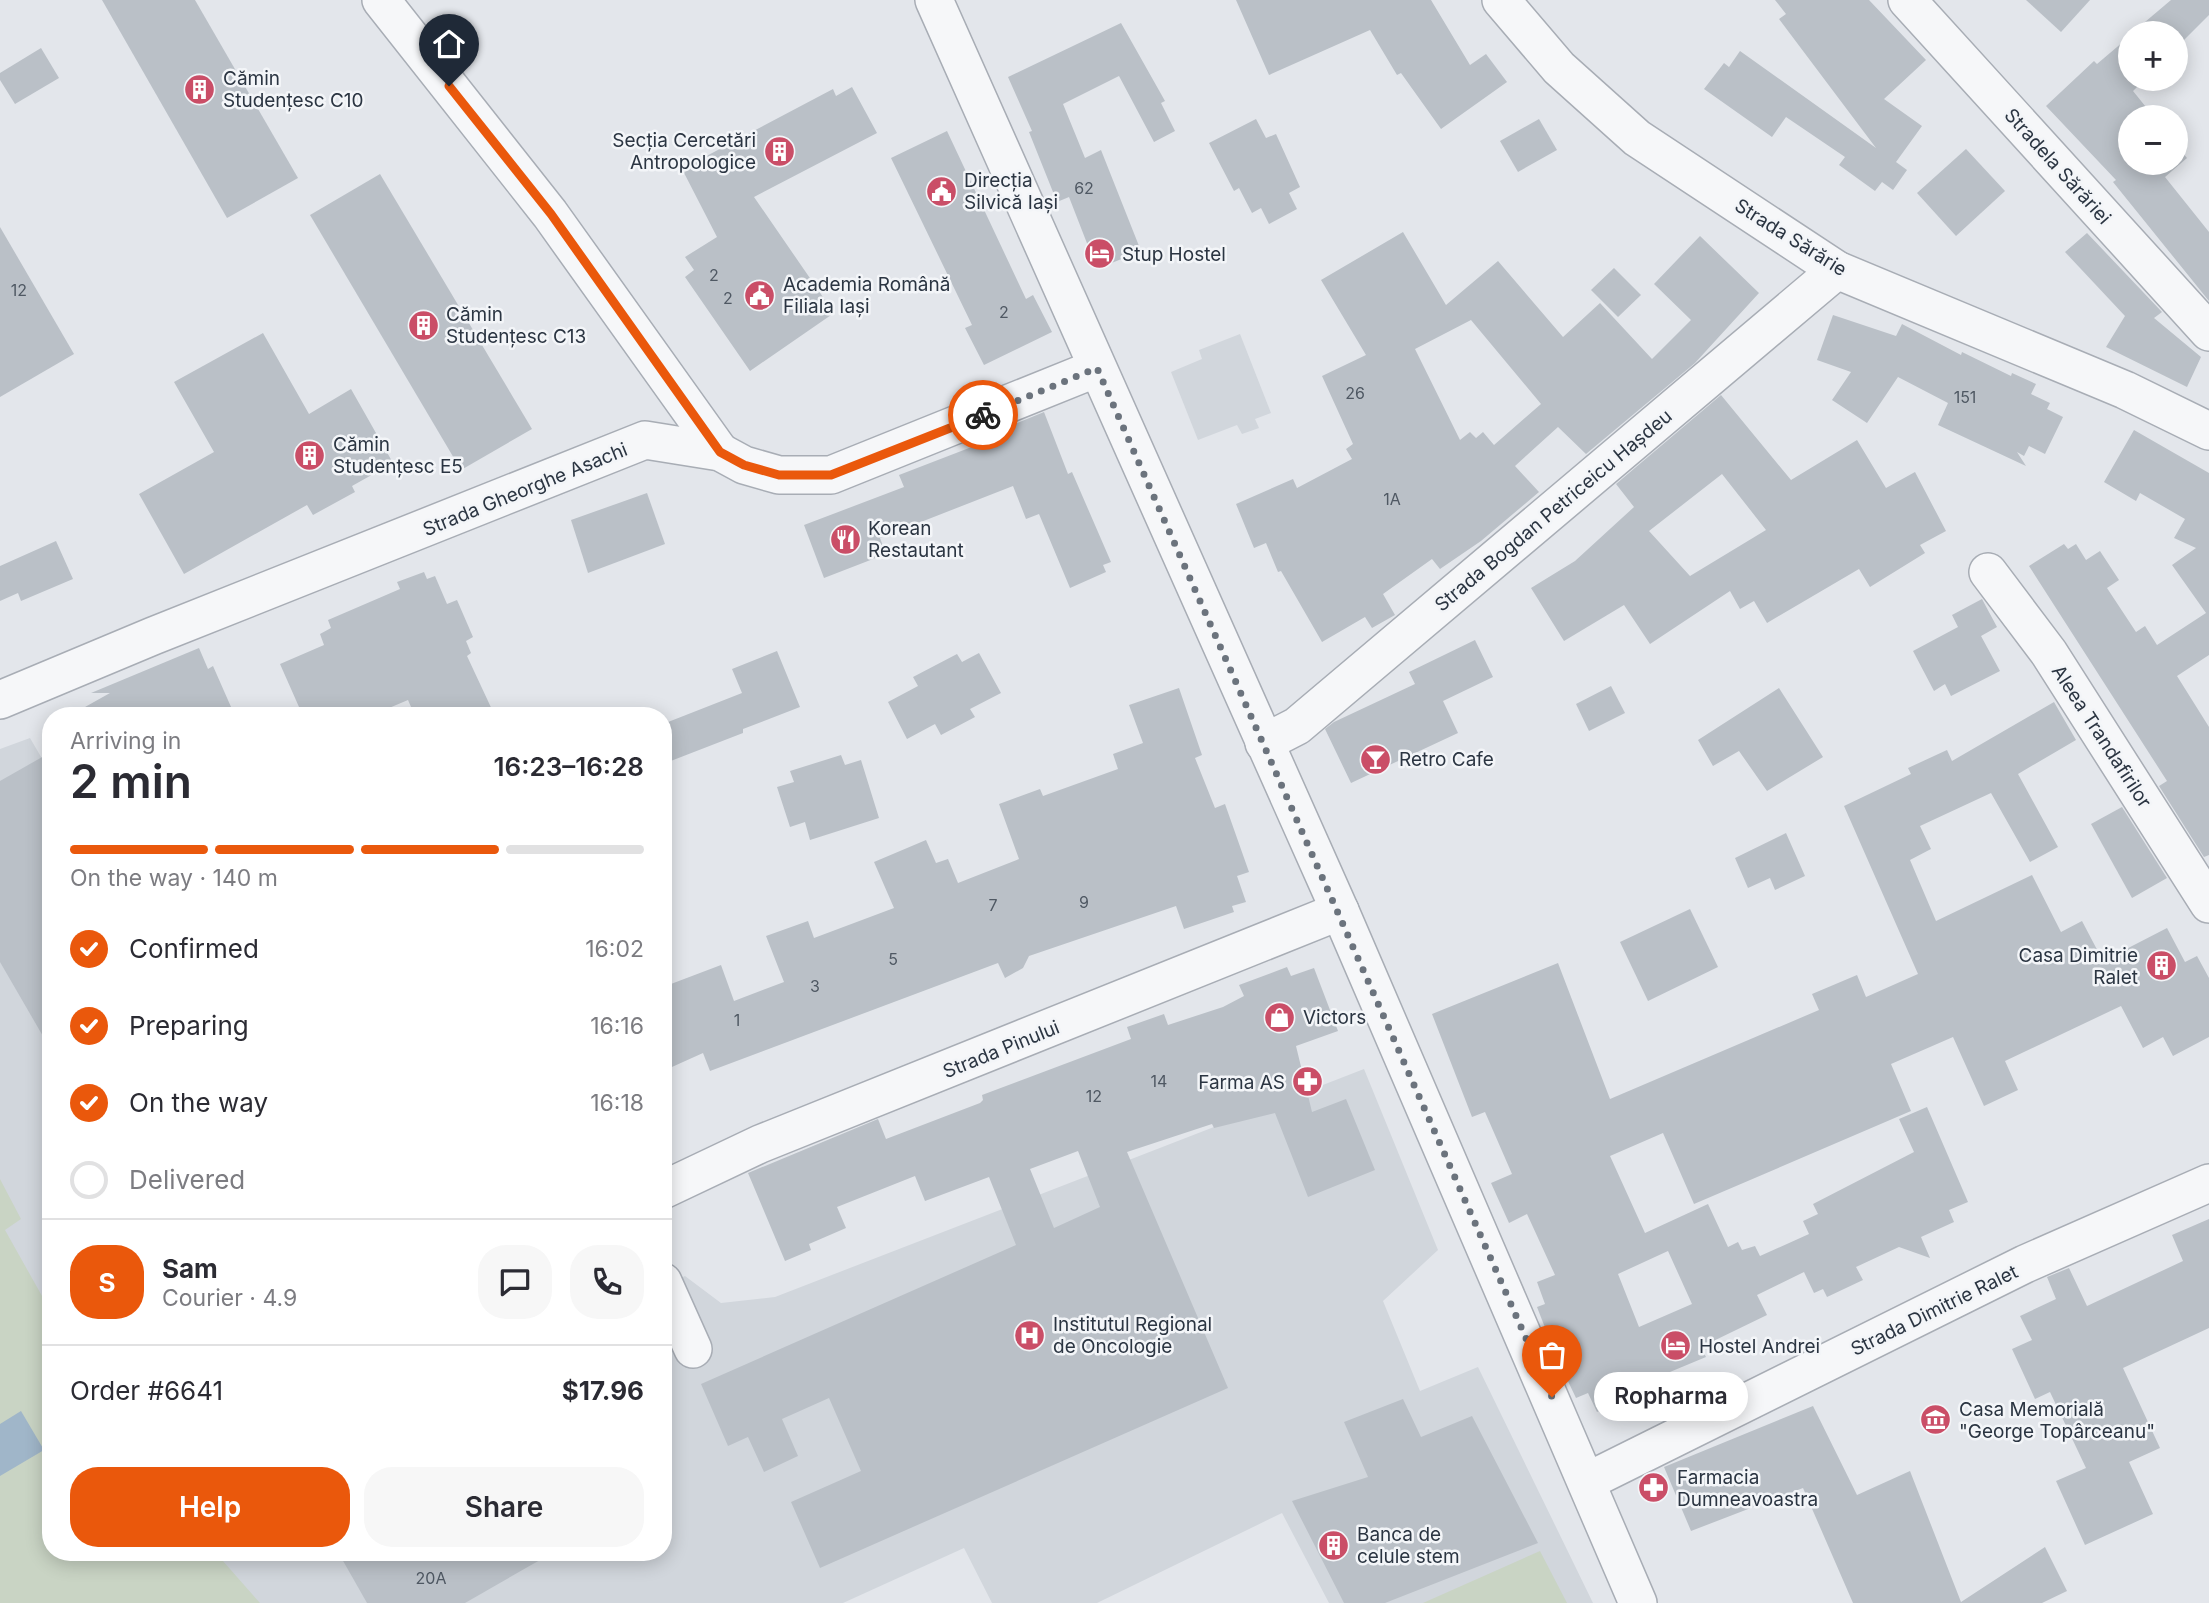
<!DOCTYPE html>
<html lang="en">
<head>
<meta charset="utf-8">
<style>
	body { margin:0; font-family:Inter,sans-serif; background:#f7f7f7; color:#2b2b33; height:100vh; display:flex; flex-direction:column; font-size:26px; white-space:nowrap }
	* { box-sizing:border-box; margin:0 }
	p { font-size:23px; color:#7c7c81 }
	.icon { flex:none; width:38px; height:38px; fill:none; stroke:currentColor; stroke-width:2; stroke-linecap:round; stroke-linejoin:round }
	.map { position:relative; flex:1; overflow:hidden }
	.details { position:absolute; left:42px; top:707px; width:630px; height:854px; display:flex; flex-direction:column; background:#fff; border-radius:28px; box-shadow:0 4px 18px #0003 }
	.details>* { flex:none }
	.fabs { position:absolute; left:2118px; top:21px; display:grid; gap:14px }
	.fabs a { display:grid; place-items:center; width:70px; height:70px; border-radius:50%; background:#fff; box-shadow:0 4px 18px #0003; font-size:35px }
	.pin { position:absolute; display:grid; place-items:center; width:60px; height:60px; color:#fff; margin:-72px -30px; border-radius:50% 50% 50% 0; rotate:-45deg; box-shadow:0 0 7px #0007 }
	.pin .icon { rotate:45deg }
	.courier { position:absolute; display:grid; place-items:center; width:70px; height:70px; margin:-35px; border:5px solid #ea580c; border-radius:50%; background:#fff; color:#222; box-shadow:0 2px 9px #0007 }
	.bubble { position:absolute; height:49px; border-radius:24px; background:#fff; box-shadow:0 4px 18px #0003; font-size:23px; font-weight:600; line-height:49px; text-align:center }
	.head em { font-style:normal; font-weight:600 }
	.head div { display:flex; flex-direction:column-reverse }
	.head { display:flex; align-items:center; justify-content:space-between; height:119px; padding:0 28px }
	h1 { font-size:46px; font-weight:600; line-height:52px }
	.bar { display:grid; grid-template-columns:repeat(4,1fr); gap:10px 7px; align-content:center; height:84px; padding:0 28px }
	.bar i { height:9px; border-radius:5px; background:#e1e1e2 }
	.bar .current { background:#ea580c }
	.bar p { grid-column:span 4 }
	.line { display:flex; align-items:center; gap:18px; padding:0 28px; border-top:2px solid #e1e1e2 }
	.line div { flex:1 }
	.round { display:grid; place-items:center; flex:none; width:74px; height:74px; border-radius:28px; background:#f7f7f7 }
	ol { padding:0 28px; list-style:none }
	li { display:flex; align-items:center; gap:21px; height:77px }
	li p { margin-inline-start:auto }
	li .icon { padding:7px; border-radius:50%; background:#ea580c; color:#fff; stroke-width:4 }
	li:last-child { color:#7c7c81 }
	li i { width:38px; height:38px; border:4px solid #e1e1e2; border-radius:50% }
	.cta { display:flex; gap:14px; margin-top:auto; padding:14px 28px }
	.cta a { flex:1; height:80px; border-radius:28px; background:#ea580c; color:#fff; font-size:28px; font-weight:600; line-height:80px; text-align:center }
	.cta a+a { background:#f7f7f7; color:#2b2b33 }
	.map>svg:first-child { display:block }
	.built { fill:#d1d6dc }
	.green { fill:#c9d4c4 }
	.water { fill:#a0b6c9 }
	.building { fill:#bac0c7; fill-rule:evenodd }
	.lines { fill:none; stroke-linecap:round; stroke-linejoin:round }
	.minor-casing { stroke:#a8adb5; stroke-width:40 }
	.minor { stroke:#f6f7f9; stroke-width:37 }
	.done { stroke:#6b737d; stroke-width:7; stroke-dasharray:0 12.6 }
	.route { stroke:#ea580c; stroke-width:9 }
	.labels { text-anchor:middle; stroke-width:5; stroke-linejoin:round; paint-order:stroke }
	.number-label { font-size:16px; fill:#4f5863 }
	.poi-label { font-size:19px; fill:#2b3542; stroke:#f3f5f8; text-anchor:start }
	.street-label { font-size:19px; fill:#2b3542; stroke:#f3f5f8 }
</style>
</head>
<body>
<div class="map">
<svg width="2209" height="1603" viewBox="0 0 2209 1603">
	<rect width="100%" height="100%" fill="#e3e6eb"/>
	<g class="built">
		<polygon points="1240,334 1271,413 1255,419 1259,428 1242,434 1237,425 1198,440 1171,372 1202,359 1199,350"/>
		<polygon points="30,738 51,774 51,1552 663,1552 663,1287 685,1276 721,1303 775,1297 1364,1069 1438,1250 1383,1301 1420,1391 1478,1367 1593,1603 1329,1603 1282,1513 1097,1603 992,1603 964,1548 843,1603 0,1603 0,749"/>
	</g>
	<g class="green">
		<polygon points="0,1179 21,1219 5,1230 51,1312 51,1552 215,1552 260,1603 0,1603"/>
		<polygon points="1540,1551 1567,1603 1423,1603"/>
	</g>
	<polygon class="water" points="21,1411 44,1450 0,1476 0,1424"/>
	<g class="building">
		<polygon points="102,0 195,0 298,178 227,218"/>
		<polygon points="1236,0 1431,0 1470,65 1486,54 1507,82 1441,129 1401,73 1397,75 1370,30 1269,75"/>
		<polygon points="1775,0 1869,0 1926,60 1884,99 1922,126 1896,162 1907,170 1893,190 1882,182 1875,191 1839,165 1845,157 1786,117 1772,137 1704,89 1724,63 1729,67 1740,51 1876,148 1779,19 1786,14"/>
		<polygon points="2026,0 2090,0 2061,32"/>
		<polygon points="2171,0 2209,0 2209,15 2175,49 2175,33 2132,33"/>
		<polygon points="1121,23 1165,101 1161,103 1175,131 1154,142 1119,76 1063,104 1085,158 1101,150 1141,251 1097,269 1069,197 1057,202 1029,132 1032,131 1008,77"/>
		<polygon points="2130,36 2130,79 2145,79 2133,91 2154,117 2130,117 2130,163 2175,163 2175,144 2187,158 2165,177 2209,232 2209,301 2113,182 2116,180 2046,106 2094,61 2097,64"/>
		<polygon points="41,48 59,78 15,104 0,80 0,73"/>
		<polygon points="852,87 877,133 754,197 834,313 750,371 685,277 694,270 685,257 717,237 682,169 833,89 836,96"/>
		<polygon points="1256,119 1266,138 1276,134 1300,187 1289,193 1297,209 1269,224 1261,208 1252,213 1239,188 1234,191 1209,143"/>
		<polygon points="1539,119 1557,150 1518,172 1500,141"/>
		<polygon points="947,131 1026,299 1033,295 1052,332 984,365 965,328 972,325 891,158"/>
		<polygon points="1966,149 2005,191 1956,236 1917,193"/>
		<polygon points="380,174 532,429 461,470 310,215"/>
		<polygon points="0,227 74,354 0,397"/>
		<path d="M1403,232L1446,305L1498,261L1563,337L1600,303L1652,359L1691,320L1654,284L1700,236L1759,293L1695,363L1586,454L1558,427L1515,466L1539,492L1481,541L1440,569L1432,559L1383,594L1395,615L1372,628L1365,617L1322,642L1281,571L1278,572L1266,543L1254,548L1236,504L1293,479L1297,488L1352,459L1346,449L1353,444L1322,376L1366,355L1321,280ZM1471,320L1541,404L1494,445L1483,432L1476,438L1470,432L1460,440L1415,349Z"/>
		<polygon points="2087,233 2162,312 2154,318 2201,357 2187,387 2106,347 2125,316 2065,252"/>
		<polygon points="1614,268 1641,295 1618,317 1591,290"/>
		<polygon points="1833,315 1896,336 1902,324 1961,355 1962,352 2011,376 2012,373 2036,384 2031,394 2050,403 2047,409 2063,417 2045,454 2029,446 2024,456 2017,452 2026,466 1938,425 1948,403 1898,377 1867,423 1832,400 1851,372 1817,360"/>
		<polygon points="263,333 309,414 351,389 393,463 352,486 355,492 313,515 307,505 184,574 139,494 214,452 174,382"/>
		<path d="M1721,395L1791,480L1857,440L1886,488L1915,472L1946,531L1920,545L1925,553L1870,587L1859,569L1767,623L1754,601L1740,609L1730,591L1650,644L1624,605L1564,641L1531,588L1575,561L1634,507L1616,484ZM1722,474L1766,530L1690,576L1649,531Z"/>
		<polygon points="1044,412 1068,474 1072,472 1111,562 1103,565 1106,572 1070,588 1039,514 1026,519 1013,486 880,538 886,554 824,578 804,525 904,487 899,475 982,443 980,438"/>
		<polygon points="2134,430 2209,473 2209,655 2177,676 2209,727 2209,855 2204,857 2159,786 2167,781 2029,566 2064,544 2068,549 2076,544 2086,560 2100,551 2119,580 2107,588 2136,632 2145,626 2157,645 2206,613 2172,565 2196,548 2174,538 2185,519 2140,493 2136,501 2104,482"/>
		<polygon points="647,493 665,544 588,573 571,520"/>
		<polygon points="56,541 73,579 21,601 18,593 0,601 0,566"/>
		<polygon points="424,572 427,579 435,576 447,604 457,600 473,637 466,641 471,653 467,656 495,716 415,716 408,700 370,716 303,716 280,664 324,645 320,634 331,628 328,620 400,589 397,582"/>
		<polygon points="1982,599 1997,627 1981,636 2000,671 1951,696 1945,684 1934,691 1913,651 1958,627 1952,615"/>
		<polygon points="1475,640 1493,677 1443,701 1458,733 1351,783 1325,729 1334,722 1415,684 1409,672"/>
		<polygon points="199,648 208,669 213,666 235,716 69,716 110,693 91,693"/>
		<polygon points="777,651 800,707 743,729 743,733 663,764 663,724 742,693 732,669"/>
		<polygon points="979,653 1001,693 970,709 975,717 941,735 935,724 907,739 888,702 918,686 913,677 957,654 962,662"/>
		<polygon points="1611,686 1625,713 1589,731 1576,704"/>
		<polygon points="1179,688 1202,755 1195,758 1215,808 1225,804 1249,872 1237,876 1246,902 1232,906 1234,912 1184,929 1176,906 1029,956 1023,968 1005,978 998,963 710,1071 703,1053 663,1071 663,987 721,965 734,1001 784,982 766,936 808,921 814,938 894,908 874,862 926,840 936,863 948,859 958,883 1019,859 999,804 1040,789 1043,796 1118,769 1113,754 1143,743 1129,705"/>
		<polygon points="1779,688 1823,757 1767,791 1739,751 1713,766 1698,740"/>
		<path d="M2054,702L2076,740L2018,774L2058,847L2030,862L1991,793L1920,826L1931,849L1910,860L1936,921L2032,875L2061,932L2082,921L2103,961L2167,928L2185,962L2197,956L2209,978V1037L2173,1056L2163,1037L2143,1048L2121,1006L2005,1061L2018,1090L1984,1106L1953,1037L1891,1064L1911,1111L1694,1204L1663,1133L1610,1156L1645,1233L1708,1204L1728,1247L1738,1242L1742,1250L1755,1246L1760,1256L1809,1234L1803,1221L1818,1214L1813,1204L1914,1152L1899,1119L1927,1107L1968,1202L1949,1210L1954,1222L1921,1237L1930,1258L1899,1247L1856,1267L1863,1280L1827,1297L1823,1289L1814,1293L1804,1272L1757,1295L1767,1315L1701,1347L1706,1357L1641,1384L1644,1390L1597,1412L1588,1393L1576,1398L1556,1356L1537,1307L1545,1304L1537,1282L1555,1275L1527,1214L1509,1223L1491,1183L1512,1174L1485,1112L1472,1117L1432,1014L1558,963L1610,1099L1819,1010L1812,994L1857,975L1866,997L1918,974L1844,806L1911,774L1908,768L1947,750L1952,761ZM1668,1251L1692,1304L1639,1327L1618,1274Z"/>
		<polygon points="51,752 51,1050 0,962 0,781"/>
		<polygon points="841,755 845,765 861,760 879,818 810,840 805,822 790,827 777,787 794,782 790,771"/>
		<polygon points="2122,807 2167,878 2132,898 2091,824"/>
		<polygon points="1786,833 1805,876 1775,890 1770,878 1748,888 1735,858"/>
		<polygon points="1690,909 1718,967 1648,1001 1620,942"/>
		<path d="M1287,967L1291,976L1314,968L1338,1031L1296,1046L1312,1112L1346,1099L1375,1170L1308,1197L1275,1113L1214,1128L1212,1124L1127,1152L1228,1388L820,1568L791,1502L861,1471L829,1398L782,1419L798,1456L764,1472L748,1437L728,1446L701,1384L1016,1245L989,1177L925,1201L915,1176L837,1207L846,1228L809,1244L811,1250L785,1261L748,1173L878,1119L886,1139L980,1103L983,1100L982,1095L1131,1039L1127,1027L1164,1014L1168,1025L1223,1007L1244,996L1239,985ZM1078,1151L1100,1207L1054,1228L1030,1169Z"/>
		<polygon points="2209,1219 2209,1328 2123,1368 2160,1448 2129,1462 2153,1514 2085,1545 2056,1481 2086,1468 2050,1392 2035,1399 2012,1349 2032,1340 2020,1316 2056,1299 2047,1277 2069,1268 2087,1306 2183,1261 2172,1235"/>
		<polygon points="1403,1399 1421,1437 1472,1416 1538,1543 1385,1603 1344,1603 1292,1501 1368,1477 1344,1422"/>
		<polygon points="1813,1406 1857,1495 1910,1471 1961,1602 2045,1547 2067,1591 2042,1603 1853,1603 1803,1488 1691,1531 1664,1467"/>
		<polygon points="338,1552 554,1552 465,1603 367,1603"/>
	</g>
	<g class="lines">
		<defs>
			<g id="minor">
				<polyline points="381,0 550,214 720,452"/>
				<polyline points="934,0 1340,911 1638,1603"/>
				<polyline points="1501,0 1559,68 1637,138 1837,270 2125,390 2209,431"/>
				<polyline points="1907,0 2209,332"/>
				<polyline points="1988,572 2049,653 2209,904"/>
				<polyline points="0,700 153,636 645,440 720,452 744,465 779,475 831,475 1097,368"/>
				<polyline points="1264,743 1297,726 1837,270"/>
				<polyline points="663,1190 760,1144 1340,911"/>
				<polyline points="663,1282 693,1349"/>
				<polyline points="1588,1481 2025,1264 2209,1183"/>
			</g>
		</defs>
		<use href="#minor" class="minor-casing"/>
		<use href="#minor" class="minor"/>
	</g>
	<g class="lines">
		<polyline class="done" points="983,415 1097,368 1552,1397"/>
		<polyline class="route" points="449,86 551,214 720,452 744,465 779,475 831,475 983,415"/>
	</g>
	<defs>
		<symbol id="building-disc" viewBox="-11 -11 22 22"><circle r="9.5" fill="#ca4e67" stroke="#f3f5f8"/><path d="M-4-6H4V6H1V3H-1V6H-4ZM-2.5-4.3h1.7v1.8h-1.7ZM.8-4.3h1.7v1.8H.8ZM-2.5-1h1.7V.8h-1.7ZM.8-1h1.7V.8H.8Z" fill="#fff"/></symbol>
		<symbol id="civic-disc" viewBox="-11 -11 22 22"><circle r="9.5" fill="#ca4e67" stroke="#f3f5f8"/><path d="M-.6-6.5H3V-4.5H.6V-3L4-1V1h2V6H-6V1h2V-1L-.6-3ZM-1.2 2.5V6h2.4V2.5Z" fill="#fff"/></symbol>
		<symbol id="hotel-disc" viewBox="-11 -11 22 22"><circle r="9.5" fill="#ca4e67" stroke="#f3f5f8"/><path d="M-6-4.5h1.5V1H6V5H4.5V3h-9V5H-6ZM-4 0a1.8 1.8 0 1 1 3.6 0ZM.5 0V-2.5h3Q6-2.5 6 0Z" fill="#fff"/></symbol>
		<symbol id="restaurant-disc" viewBox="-11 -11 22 22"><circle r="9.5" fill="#ca4e67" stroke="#f3f5f8"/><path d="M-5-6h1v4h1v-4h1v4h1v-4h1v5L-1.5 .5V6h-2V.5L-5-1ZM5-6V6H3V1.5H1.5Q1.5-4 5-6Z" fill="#fff"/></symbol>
		<symbol id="bar-disc" viewBox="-11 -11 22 22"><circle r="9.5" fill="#ca4e67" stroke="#f3f5f8"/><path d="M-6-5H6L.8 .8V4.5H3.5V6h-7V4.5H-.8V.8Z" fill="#fff"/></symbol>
		<symbol id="shop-disc" viewBox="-11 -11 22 22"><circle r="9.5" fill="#ca4e67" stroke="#f3f5f8"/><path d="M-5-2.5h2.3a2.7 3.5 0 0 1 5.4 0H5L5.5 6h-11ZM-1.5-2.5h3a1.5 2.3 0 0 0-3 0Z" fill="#fff"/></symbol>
		<symbol id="pharmacy-disc" viewBox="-11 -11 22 22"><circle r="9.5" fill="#ca4e67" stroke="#f3f5f8"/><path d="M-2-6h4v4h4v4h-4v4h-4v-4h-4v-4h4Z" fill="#fff"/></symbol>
		<symbol id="hospital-disc" viewBox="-11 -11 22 22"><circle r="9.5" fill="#ca4e67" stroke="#f3f5f8"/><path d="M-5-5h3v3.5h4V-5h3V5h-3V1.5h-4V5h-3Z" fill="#fff"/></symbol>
		<symbol id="museum-disc" viewBox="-11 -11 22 22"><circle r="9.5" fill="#ca4e67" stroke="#f3f5f8"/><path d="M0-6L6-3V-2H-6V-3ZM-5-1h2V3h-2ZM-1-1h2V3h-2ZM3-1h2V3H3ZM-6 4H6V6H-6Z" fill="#fff"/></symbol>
	</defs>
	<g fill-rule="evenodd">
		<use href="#building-disc" x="182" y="72" width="35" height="35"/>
		<use href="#building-disc" x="762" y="134" width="35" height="35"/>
		<use href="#civic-disc" x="924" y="174" width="35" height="35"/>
		<use href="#hotel-disc" x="1082" y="236" width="35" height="35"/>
		<use href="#civic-disc" x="742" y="278" width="35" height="35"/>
		<use href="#building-disc" x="406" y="308" width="35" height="35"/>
		<use href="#building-disc" x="292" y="438" width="35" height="35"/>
		<use href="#restaurant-disc" x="828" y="522" width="35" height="35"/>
		<use href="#bar-disc" x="1358" y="742" width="35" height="35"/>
		<use href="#building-disc" x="2144" y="948" width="35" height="35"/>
		<use href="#shop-disc" x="1262" y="1000" width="35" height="35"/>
		<use href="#pharmacy-disc" x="1290" y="1064" width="35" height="35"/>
		<use href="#hospital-disc" x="1012" y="1318" width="35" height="35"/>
		<use href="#hotel-disc" x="1658" y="1328" width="35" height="35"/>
		<use href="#museum-disc" x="1918" y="1402" width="35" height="35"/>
		<use href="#pharmacy-disc" x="1636" y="1470" width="35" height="35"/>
		<use href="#building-disc" x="1316" y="1528" width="35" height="35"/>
	</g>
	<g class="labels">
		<g class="number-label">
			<text x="1084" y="194">62</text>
			<text x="714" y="281">2</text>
			<text x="19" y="296">12</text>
			<text x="728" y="304">2</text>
			<text x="1004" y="318">2</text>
			<text x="1355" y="399">26</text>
			<text x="1965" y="403">151</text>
			<text x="1392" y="505">1A</text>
			<text x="1084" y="908">9</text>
			<text x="993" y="911">7</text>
			<text x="893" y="965">5</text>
			<text x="815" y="992">3</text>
			<text x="737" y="1026">1</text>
			<text x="1159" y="1087">14</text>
			<text x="1094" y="1102">12</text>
			<text x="431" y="1584">20A</text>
		</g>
		<g class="poi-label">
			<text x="223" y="85">Cămin<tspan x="223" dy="22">Studențesc C10</tspan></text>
			<text x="756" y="147" text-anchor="end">Secția Cercetări<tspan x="756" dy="22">Antropologice</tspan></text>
			<text x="964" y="187">Direcția<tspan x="964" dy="22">Silvică Iași</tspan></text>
			<text x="1122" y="261">Stup Hostel</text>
			<text x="783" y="291">Academia Română<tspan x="783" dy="22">Filiala Iași</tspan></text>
			<text x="446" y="321">Cămin<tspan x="446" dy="22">Studențesc C13</tspan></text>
			<text x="333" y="451">Cămin<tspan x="333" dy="22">Studențesc E5</tspan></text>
			<text x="868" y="535">Korean<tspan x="868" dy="22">Restautant</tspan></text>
			<text x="1399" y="766">Retro Cafe</text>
			<text x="2138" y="962" text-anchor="end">Casa Dimitrie<tspan x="2138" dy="22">Ralet</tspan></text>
			<text x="1303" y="1024">Victors</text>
			<text x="1285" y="1089" text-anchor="end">Farma AS</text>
			<text x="1053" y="1331">Institutul Regional<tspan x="1053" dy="22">de Oncologie</tspan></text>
			<text x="1699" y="1353">Hostel Andrei</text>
			<text x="1959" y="1416">Casa Memorială<tspan x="1959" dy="22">"George Topârceanu"</tspan></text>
			<text x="1677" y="1484">Farmacia<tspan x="1677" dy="22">Dumneavoastra</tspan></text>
			<text x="1357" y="1541">Banca de<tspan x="1357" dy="22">celule stem</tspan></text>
		</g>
		<g class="street-label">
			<text transform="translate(2058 166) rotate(48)" y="7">Stradela Sărăriei</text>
			<text transform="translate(1791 237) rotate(32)" y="7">Strada Sărărie</text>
			<text transform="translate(525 489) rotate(-22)" y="7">Strada Gheorghe Asachi</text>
			<text transform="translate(1553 510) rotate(-40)" y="7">Strada Bogdan Petriceicu Hașdeu</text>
			<text transform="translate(2102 736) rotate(57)" y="7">Aleea Trandafirilor</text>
			<text transform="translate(1001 1049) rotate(-22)" y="7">Strada Pinului</text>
			<text transform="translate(1934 1310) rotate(-26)" y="7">Strada Dimitrie Ralet</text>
		</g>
	</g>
</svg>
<div class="fabs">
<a>+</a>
<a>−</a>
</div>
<div class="pin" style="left:1552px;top:1397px;background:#ea580c"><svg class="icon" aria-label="bag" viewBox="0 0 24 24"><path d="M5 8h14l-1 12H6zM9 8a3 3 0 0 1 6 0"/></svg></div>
<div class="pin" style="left:449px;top:86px;background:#1f2937"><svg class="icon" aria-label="home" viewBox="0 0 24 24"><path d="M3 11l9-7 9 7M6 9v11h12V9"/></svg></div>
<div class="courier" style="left:983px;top:415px"><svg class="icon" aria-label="bike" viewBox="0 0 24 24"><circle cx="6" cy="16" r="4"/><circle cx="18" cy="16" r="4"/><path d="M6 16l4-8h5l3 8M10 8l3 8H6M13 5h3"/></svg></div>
<div class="bubble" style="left:1594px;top:1372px;width:154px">Ropharma</div>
<section class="details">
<div class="head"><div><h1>2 min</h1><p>Arriving in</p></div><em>16:23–16:28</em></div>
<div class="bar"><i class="current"></i><i class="current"></i><i class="current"></i><i></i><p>On the way · 140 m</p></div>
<ol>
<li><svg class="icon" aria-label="check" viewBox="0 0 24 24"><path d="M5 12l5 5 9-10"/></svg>Confirmed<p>16:02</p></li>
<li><svg class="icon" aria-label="check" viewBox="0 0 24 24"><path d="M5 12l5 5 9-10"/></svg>Preparing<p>16:16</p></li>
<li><svg class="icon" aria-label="check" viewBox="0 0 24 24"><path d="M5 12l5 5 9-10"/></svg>On the way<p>16:18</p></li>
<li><i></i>Delivered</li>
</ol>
<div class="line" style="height:126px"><b class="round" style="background:#ea580c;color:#fff">S</b><div><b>Sam</b><p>Courier · 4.9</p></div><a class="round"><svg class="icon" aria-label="chat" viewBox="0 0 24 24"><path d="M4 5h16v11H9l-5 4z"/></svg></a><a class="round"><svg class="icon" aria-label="phone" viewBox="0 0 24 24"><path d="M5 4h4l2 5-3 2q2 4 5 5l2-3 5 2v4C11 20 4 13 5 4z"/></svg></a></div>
<div class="line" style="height:91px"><div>Order #6641</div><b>$17.96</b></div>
<div class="cta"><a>Help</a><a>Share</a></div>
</section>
</div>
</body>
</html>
